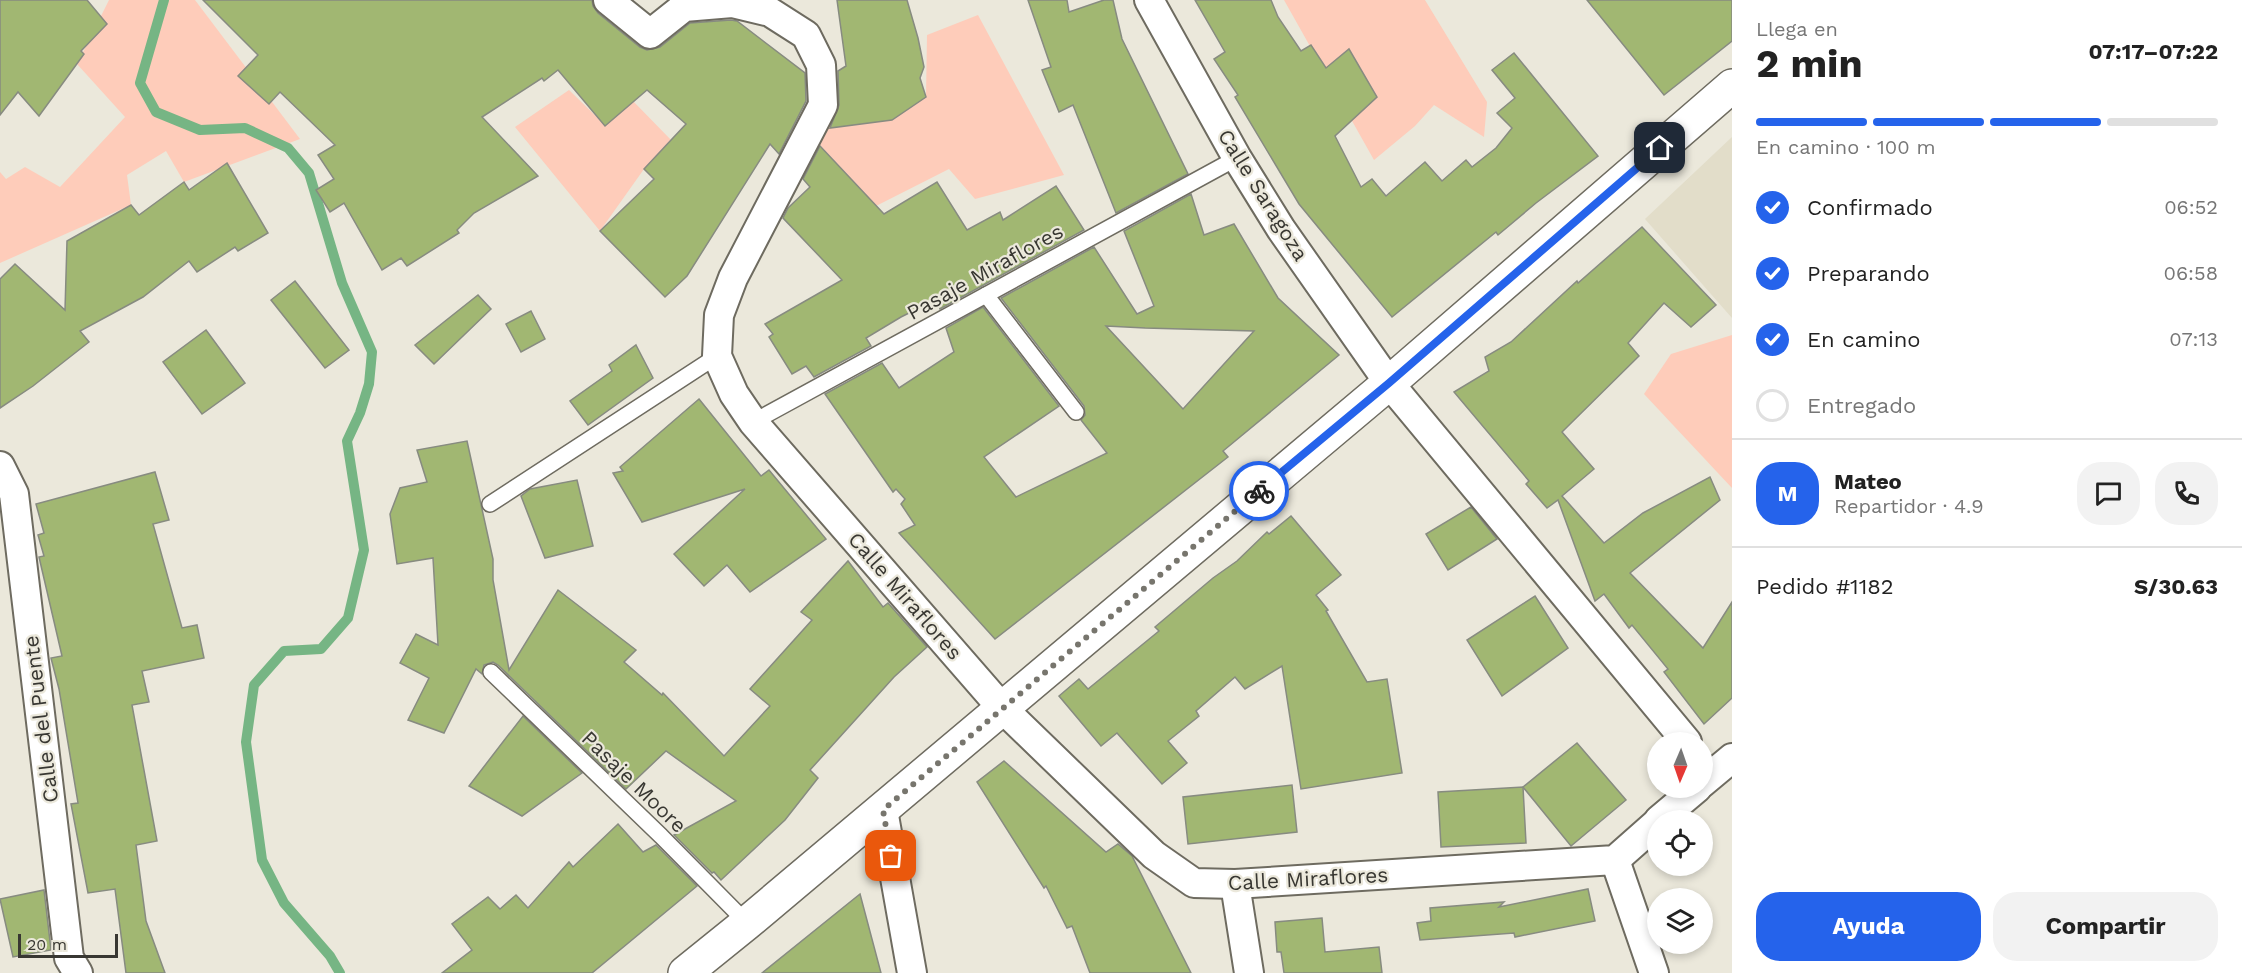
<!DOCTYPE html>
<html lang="es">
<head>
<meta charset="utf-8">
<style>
	body { margin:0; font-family:"Work Sans",sans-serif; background:#f2f2f2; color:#222; height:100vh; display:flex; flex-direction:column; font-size:22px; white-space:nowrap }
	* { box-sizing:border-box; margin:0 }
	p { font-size:20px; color:#767676 }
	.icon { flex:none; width:33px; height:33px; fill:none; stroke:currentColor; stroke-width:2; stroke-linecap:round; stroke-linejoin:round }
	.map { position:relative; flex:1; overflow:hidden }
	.side { display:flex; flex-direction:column; background:#fff; width:510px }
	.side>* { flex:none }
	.needle { width:39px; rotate:182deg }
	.tools { position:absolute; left:1647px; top:732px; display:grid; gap:12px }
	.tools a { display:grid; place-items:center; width:66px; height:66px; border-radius:50%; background:#fff; box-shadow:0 3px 9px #0003; font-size:30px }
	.scale { position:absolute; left:18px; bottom:15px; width:100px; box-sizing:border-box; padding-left:6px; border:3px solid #383732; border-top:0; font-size:16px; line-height:21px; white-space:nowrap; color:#383732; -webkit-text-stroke:4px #ebe8db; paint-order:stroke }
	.pin { position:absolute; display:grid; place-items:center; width:51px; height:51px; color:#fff; margin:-26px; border-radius:12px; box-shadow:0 3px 9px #0006 }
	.courier { position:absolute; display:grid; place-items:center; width:60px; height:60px; margin:-30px; border:4px solid #2563eb; border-radius:50%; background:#fff; color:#222; box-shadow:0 2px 8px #0007 }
	.head em { font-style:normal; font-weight:700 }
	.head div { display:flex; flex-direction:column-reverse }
	.head { display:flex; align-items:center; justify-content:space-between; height:102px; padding:0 24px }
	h1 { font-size:39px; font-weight:700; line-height:45px }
	.bar { display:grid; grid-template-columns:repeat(4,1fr); gap:9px 6px; align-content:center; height:72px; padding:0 24px }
	.bar i { height:8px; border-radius:4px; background:#e0e0e0 }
	.bar .current { background:#2563eb }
	.bar p { grid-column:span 4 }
	.line { display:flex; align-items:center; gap:15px; padding:0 24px; border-top:2px solid #e0e0e0 }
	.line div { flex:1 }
	.round { display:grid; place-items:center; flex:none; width:63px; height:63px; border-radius:24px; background:#f2f2f2 }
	ol { padding:0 24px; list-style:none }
	li { display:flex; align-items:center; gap:18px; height:66px }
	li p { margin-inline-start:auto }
	li .icon { padding:6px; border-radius:50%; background:#2563eb; color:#fff; stroke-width:4 }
	li:last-child { color:#767676 }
	li i { width:33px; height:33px; border:3px solid #e0e0e0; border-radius:50% }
	.action { display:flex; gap:12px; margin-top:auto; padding:12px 24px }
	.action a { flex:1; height:69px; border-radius:24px; background:#2563eb; color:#fff; font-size:24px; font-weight:700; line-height:69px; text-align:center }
	.action a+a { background:#f2f2f2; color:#222 }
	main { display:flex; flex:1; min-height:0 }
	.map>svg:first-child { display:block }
	.built { fill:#e2ddc9 }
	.green { fill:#feccba }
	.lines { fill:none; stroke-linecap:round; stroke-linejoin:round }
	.stream { stroke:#76b584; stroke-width:10 }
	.building { fill:#a1b772; stroke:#878b80; stroke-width:1.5; fill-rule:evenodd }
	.lane-casing { stroke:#6e6b60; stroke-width:18 }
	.street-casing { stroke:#6e6b60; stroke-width:32 }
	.secondary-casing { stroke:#6e6b60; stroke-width:36 }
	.lane { stroke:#fff; stroke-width:15 }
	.street { stroke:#fff; stroke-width:28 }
	.secondary { stroke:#fff; stroke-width:33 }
	.done { stroke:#77756d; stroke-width:6; stroke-dasharray:0 10.8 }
	.route { stroke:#2563eb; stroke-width:8 }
	.labels { text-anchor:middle; stroke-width:4.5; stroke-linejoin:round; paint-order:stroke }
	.street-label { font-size:21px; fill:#383732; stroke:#ebe8db }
</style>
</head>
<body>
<main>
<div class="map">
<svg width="1732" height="973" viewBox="0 0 1732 973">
	<rect width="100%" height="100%" fill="#ebe8db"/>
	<polygon class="built" points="1732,137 1732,318 1645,219"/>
	<g class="green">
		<polygon points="109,0 195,0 300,139 184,182 166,151 127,175 131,205 0,263 0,172 6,179 25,167 60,187 125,117 77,64"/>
		<polygon points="1284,0 1425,0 1487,102 1484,137 1434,105 1415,126 1374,160"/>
		<polygon points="978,15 1064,175 975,199 949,169 876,206 818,143 830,123 847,126 892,120 926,97 927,35"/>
		<polygon points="569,90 605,125 632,100 671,140 644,169 600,231 515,127"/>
		<polygon points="1732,335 1732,488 1644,394 1671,354"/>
	</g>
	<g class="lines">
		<polyline class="stream" points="164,0 140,83 156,112 200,130 245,128 288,148 309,173 342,283 372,352 369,384 360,413 347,441 364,550 348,618 321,649 284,651 254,685 246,742 262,860 284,903 330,956 340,973"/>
	</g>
	<g class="building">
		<polygon points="0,0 87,0 107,24 81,51 84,54 39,116 18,92 0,115"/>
		<polygon points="203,0 592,0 593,6 598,13 640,47 647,50 660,47 690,23 731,20 737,21 805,73 806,101 779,154 770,144 687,276 665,297 600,231 654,179 644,169 686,124 647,90 605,126 558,70 544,81 542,78 482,117 538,176 474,213 457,230 459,233 407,266 401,258 382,270 344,203 330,212 316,190 334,179 318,155 335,145 280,92 269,104 238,76 258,55"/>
		<polygon points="837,0 907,0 918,38 924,67 920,78 926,97 892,120 830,128 839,105 838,71 846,66"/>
		<polygon points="1028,0 1067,0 1069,12 1104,0 1113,0 1122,39 1188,174 1116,213 1073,105 1059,112 1042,70 1051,67"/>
		<polygon points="1195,0 1271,0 1278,17 1301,51 1311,45 1326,68 1349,49 1377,97 1335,136 1361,187 1372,179 1386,196 1425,162 1442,181 1466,160 1472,167 1496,148 1512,128 1497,113 1515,98 1492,70 1514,53 1598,156 1536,203 1498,235 1496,232 1392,317 1299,204 1235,97 1238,95 1214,59 1225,52"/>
		<polygon points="1587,0 1732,0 1732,41 1664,95"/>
		<polygon points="820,146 884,214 937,182 967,230 1000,212 1003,220 1056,186 1084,230 940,309 937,299 901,317 866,338 871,346 814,377 806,366 792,374 769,337 773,334 765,324 842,280 783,218 788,208 810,187 803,179"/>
		<polygon points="227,163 268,233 238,251 235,247 197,272 189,261 143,297 80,331 89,342 33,386 0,408 0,279 15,264 65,310 67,241 131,205 139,215 184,182 189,190"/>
		<path d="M1191,194L1204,235L1234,224L1278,298L1339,355L1223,451L1228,457L995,639L899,533L915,525L901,504L905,499L896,489L893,492L825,394L882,363L899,388L954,352L946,328L983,307L1059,406L984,457L1016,497L1107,453L1081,420L1085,415L1084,406L1001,298L1094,247L1137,314L1154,306L1124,231ZM1106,326L1145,328L1254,331L1183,409Z"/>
		<polygon points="1642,227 1716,305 1691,327 1664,303 1628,343 1639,356 1562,432 1594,469 1562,496 1604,543 1643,513 1710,477 1720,500 1630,573 1703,648 1732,602 1732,698 1704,724 1664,672 1668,669 1632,625 1629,628 1604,594 1595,601 1558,500 1547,508 1526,484 1529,481 1454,392 1489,371 1485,357 1511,342 1577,281 1578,283"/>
		<polygon points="295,281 349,350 325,368 271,300"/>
		<polygon points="478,295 491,309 434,364 415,345"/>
		<polygon points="531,311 545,339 521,352 506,324"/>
		<polygon points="206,330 245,383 202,414 163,362"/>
		<polygon points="636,345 653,378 588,425 570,401 612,371 609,365"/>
		<polygon points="699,399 761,476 769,470 826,539 750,592 727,565 704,586 674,554 745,489 642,522 613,473 623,471 620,467"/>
		<polygon points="467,441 493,559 493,580 509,670 558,590 636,650 624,662 662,695 663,693 724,756 770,706 750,689 812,620 801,612 848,561 883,607 888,603 927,647 894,677 810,770 818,778 785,820 721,880 714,872 712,873 674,835 736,801 666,751 626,789 498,665 493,662 484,665 482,674 476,669 444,733 408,720 429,678 400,663 416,634 438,645 433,558 397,564 390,514 400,488 427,482 417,450"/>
		<polygon points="155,472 169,520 153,524 182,628 197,625 204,658 142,671 149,702 132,705 157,841 136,845 146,921 165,973 126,973 115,889 88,893 71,804 78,803 59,689 51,658 62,656 39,557 44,556 38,535 44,533 36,504"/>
		<polygon points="577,480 593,546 545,558 521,496 530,489"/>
		<polygon points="1471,507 1497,539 1448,570 1426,534"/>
		<polygon points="1291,516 1341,575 1316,595 1328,610 1326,611 1367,682 1387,679 1402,773 1301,789 1282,666 1245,689 1235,677 1196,711 1199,716 1168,741 1187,763 1162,784 1117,733 1101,746 1059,696 1079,679 1088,689 1159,631 1155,627 1213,578 1237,561 1267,532 1269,534"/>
		<polygon points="1535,596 1568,648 1502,696 1467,640"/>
		<polygon points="523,716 582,773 522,816 469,786"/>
		<polygon points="1577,743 1626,800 1571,846 1523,787"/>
		<polygon points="1004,761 1106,852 1118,844 1132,856 1191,973 1090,973 1072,926 1067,928 1046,886 1044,888 977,782"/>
		<polygon points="1292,785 1297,832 1188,844 1183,797"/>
		<polygon points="1523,787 1526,843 1441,847 1438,792"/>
		<polygon points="618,824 643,852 656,845 697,886 592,973 442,973 472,950 452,924 488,897 500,909 516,895 528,908 569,862 573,867"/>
		<polygon points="1588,889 1595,921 1515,937 1514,933 1420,940 1417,923 1431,921 1430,908 1504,902 1499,907"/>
		<polygon points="44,890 51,950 13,957 0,899"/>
		<polygon points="860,894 881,973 762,973"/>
		<polygon points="1322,918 1325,952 1379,947 1382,973 1284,973 1281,952 1277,952 1275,922"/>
	</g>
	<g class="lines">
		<defs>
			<g id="lane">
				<polyline points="986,295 1076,412"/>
				<polyline points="753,422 1237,158"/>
				<polyline points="490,504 717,356"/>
				<polyline points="491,672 661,836 747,923"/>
			</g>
			<g id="street">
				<polyline points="608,0 650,34 684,7 732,3 770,12 806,35 821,65 823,105 733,278 719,315 717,356 734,394 753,422 1002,708 1154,855 1194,883 1235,884 1615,860 1658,822"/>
				<polyline points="1149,0 1237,158 1281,229 1389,383 1687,742"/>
				<polyline points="0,466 14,494 69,958 78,973"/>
				<polyline points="1702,783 1732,758"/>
				<polyline points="883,810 912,973"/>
				<polyline points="1659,820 1697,788"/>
				<polyline points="1615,860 1654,973"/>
				<polyline points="1235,884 1249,973"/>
			</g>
			<polyline id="secondary" points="685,973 747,923 1389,383 1732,86"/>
		</defs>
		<use href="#lane" class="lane-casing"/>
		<use href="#street" class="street-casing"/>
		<use href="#secondary" class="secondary-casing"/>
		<use href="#lane" class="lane"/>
		<use href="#street" class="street"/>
		<use href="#secondary" class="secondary"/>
	</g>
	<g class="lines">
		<polyline class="done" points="891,856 883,810 1259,491"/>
		<polyline class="route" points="1259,491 1389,383 1660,148"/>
	</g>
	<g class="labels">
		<g class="street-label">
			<text transform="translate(1263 195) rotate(58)" y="7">Calle Saragoza</text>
			<text transform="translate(985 272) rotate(-29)" y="7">Pasaje Miraflores</text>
			<text transform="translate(905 596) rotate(49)" y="7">Calle Miraflores</text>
			<text transform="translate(41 719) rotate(-97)" y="7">Calle del Puente</text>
			<text transform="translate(634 782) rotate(44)" y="7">Pasaje Moore</text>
			<text transform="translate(1308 879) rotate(-3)" y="7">Calle Miraflores</text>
		</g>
	</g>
</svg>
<div class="tools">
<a><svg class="needle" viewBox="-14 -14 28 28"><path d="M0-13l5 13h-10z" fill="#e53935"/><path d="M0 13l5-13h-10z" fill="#767676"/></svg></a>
<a><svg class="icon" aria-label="locate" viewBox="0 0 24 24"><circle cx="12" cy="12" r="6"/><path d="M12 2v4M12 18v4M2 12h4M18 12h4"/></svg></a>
<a><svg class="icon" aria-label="layers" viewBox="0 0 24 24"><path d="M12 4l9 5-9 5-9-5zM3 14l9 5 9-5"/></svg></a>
</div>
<div class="scale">20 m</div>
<div class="pin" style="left:891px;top:856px;background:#ea580c"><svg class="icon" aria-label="bag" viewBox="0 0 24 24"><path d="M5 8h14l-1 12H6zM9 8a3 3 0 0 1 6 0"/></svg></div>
<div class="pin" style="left:1660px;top:148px;background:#1f2937"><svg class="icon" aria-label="home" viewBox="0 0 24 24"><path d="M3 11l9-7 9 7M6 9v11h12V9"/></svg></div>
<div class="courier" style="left:1259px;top:491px"><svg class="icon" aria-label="bike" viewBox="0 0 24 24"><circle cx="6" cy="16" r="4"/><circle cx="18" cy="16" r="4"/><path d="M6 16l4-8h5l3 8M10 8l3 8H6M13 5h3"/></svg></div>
</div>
<section class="side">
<div class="head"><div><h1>2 min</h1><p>Llega en</p></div><em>07:17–07:22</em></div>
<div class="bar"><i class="current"></i><i class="current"></i><i class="current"></i><i></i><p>En camino · 100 m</p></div>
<ol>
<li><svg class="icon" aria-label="check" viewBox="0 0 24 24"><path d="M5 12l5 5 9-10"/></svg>Confirmado<p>06:52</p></li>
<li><svg class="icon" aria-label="check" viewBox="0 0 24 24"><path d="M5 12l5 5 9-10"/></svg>Preparando<p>06:58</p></li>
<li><svg class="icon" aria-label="check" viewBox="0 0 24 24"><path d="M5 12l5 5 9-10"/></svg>En camino<p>07:13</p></li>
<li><i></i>Entregado</li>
</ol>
<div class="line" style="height:108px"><b class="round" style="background:#2563eb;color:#fff">M</b><div><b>Mateo</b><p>Repartidor · 4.9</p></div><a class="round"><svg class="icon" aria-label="chat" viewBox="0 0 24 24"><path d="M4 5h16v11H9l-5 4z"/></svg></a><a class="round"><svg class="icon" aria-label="phone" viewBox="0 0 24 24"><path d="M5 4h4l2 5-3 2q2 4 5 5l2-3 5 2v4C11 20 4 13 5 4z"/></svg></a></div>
<div class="line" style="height:78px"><div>Pedido #1182</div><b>S/30.63</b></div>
<div class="action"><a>Ayuda</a><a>Compartir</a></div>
</section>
</main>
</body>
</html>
